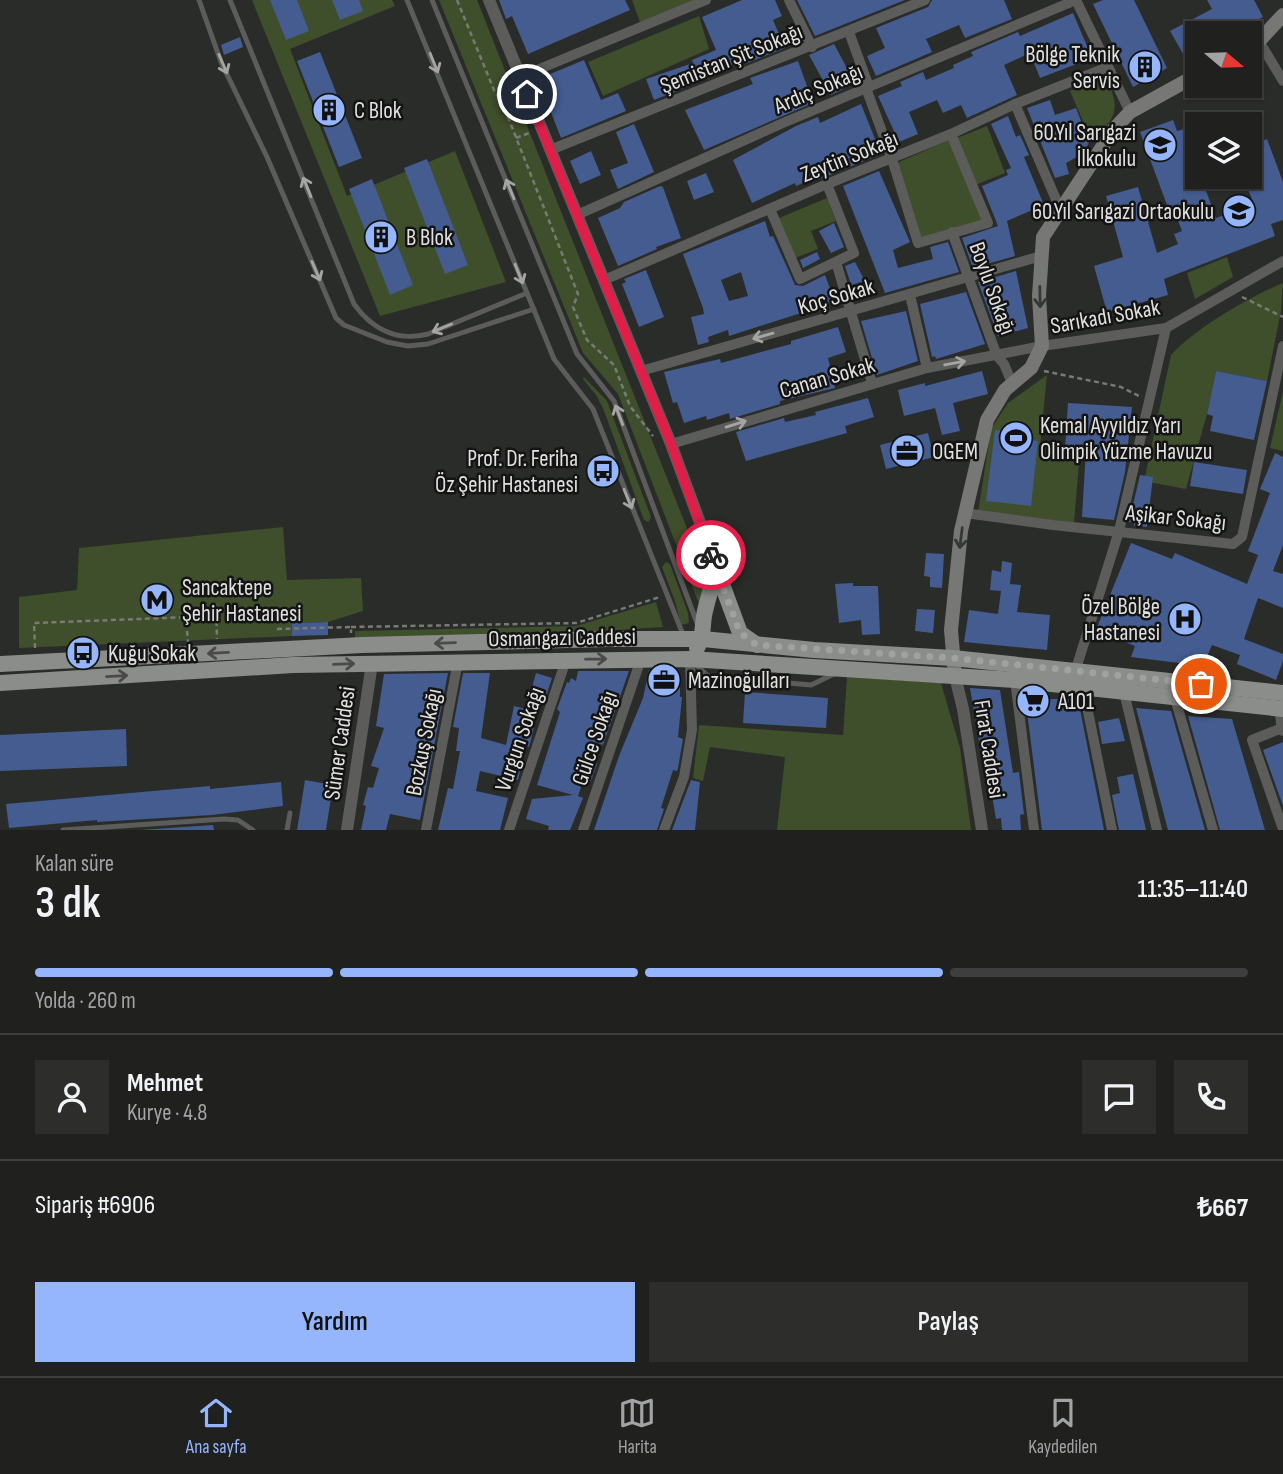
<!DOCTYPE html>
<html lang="tr">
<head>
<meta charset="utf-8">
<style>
	body { margin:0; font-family:"Sofia Sans Condensed",sans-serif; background:#2d2e2c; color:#f1f3f6; height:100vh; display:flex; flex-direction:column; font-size:26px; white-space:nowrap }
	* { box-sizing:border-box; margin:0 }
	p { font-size:23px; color:#a2a3a4 }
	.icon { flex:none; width:38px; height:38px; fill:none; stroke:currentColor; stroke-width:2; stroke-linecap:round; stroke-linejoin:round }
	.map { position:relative; height:830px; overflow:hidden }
	.drawer { display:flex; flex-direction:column; background:#20211f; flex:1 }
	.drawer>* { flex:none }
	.needle { width:46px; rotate:109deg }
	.fabs { position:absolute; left:1185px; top:21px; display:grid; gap:14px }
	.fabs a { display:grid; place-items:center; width:77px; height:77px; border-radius:0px; background:#20211f; box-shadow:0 2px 5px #0004,0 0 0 2px #3d3e3d; font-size:35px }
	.pin { position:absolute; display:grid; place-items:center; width:60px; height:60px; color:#fff; margin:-30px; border:4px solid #fff; border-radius:50%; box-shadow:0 2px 7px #0007 }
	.courier { position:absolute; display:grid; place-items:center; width:70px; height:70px; margin:-35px; border:5px solid #e11d48; border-radius:50%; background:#fff; color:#222; box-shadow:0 2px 9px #0007 }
	.headline em { font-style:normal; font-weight:600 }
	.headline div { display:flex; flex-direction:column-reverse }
	.headline { display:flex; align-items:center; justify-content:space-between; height:119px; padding:0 35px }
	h1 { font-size:46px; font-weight:600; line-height:52px }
	.bar { display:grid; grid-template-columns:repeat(4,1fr); gap:10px 7px; align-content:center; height:84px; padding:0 35px }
	.bar i { height:9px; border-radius:5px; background:#3d3e3d }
	.bar .on { background:#95b6fd }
	.bar p { grid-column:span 4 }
	.line { display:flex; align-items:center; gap:18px; padding:0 35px; border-top:2px solid #3d3e3d }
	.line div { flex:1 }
	.round { display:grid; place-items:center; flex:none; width:74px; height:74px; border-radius:0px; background:#2d2e2c }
	.cta { display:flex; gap:14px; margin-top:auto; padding:14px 35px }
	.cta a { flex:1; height:80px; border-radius:0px; background:#95b6fd; color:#111; font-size:28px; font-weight:600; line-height:80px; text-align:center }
	.cta a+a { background:#2d2e2c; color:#f1f3f6 }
	.menu { display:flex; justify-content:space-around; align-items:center; height:98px; border-top:2px solid #3d3e3d; background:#20211f; font-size:19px; color:#a2a3a4 }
	.menu a { display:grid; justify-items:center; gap:4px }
	.menu .on { color:#95b6fd }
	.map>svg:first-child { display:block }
	.green { fill:#3f4e2b }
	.building { fill:#445c90; fill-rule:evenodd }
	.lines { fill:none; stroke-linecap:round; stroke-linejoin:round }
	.path { stroke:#787a77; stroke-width:2.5; stroke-dasharray:5 3.5; stroke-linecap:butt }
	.service { stroke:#5c5c5b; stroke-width:5 }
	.minor { stroke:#5c5c5b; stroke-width:10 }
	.tertiary { stroke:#5c5c5b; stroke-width:12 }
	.secondary { stroke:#777876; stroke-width:14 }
	.primary { stroke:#8b8d8a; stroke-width:16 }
	.oneway { stroke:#a5a5a4 }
	.oneway2 { stroke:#363736 }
	.oneway3 { stroke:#494a49 }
	.done { stroke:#a0a29f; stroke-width:7; stroke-dasharray:0 12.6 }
	.route { stroke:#e11d48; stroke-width:9 }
	.labels { text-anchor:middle; stroke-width:5; stroke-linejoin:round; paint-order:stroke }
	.poi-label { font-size:23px; fill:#e0e1df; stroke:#131413; text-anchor:start }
	.street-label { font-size:23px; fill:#e0e1df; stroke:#131413 }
</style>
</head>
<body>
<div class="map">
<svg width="1283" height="830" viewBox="0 0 1283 830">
	<rect width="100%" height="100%" fill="#2a2c29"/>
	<g class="green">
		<polygon points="252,0 392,0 395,6 290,49 347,196 455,151 506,282 380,316"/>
		<polygon points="439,0 477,0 702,566 706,579 699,604 618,394 583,353"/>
		<polygon points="632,0 699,0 640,22"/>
		<polygon points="699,16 709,49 603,96 588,62"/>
		<path d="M1106,76C1121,112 1117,115 1092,142L1070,91Z"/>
		<polygon points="987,126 1005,173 975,185 957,138"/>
		<polygon points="949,140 983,221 920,239 897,163"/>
		<polygon points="827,198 836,221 811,231 818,249 795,258 779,218"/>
		<polygon points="1227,257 1233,277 1195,299 1187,273"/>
		<path d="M1283,283L1281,311L1267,381L1216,371L1207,414L1186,489L1144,481L1171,355C1196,328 1249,297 1283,283Z"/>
		<polygon points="1047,375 1040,447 1080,451 1074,523 978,512 991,429 1008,403"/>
		<polygon points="584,377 607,401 651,517 649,522 644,520 603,408 596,395 583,379"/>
		<polygon points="1283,391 1283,451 1270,448"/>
		<polygon points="283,527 287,580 361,578 363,611 328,622 292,623 292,636 19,648 19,597 77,590 79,548"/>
		<polygon points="666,562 670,564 688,613 689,623 681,625 675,601 662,567"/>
		<polygon points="656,602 663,627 573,633 355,639 355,631 576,626"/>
		<polygon points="847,677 941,683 960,748 971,830 777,830 785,757 710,747 703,781 693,778 699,725 843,735"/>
	</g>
	<g class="building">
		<polygon points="270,0 297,0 309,31 286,40"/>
		<polygon points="332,0 359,0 363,11 340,20"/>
		<polygon points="499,0 625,0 630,10 528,54 512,16 506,19"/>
		<polygon points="742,0 775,0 782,16 773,20 785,48 745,64 743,60 693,81 694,84 654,100 646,79 693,63 692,60 716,50 702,17"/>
		<polygon points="797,0 905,0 815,36"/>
		<polygon points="932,0 1004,0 1012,19 965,38 959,25 926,39 932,52 876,76 867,56 885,48 876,28 928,7"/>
		<polygon points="1103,0 1134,0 1167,68 1133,87 1093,4"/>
		<polygon points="1207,0 1254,0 1263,17 1238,30 1238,33 1197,33 1197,63 1190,66 1170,31 1212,9"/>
		<polygon points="1073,13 1090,53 1087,60 1040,78 1030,53 1004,65 1017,95 967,118 961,105 943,113 937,100 909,112 918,134 899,142 878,96 902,86 900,82 923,72 926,80 954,68 953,65 973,56 971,52 1018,32 1020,36"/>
		<polygon points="240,37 243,47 224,55 221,45"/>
		<polygon points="834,44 855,83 831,95 809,55"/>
		<polygon points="320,52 362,158 339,167 297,61"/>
		<polygon points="584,60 601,100 618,93 626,111 561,138 538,79"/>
		<polygon points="798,61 813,103 704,150 685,110 753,84 750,78"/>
		<polygon points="1050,100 1055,115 1076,108 1089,142 1084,153 1066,163 1069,174 1055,178 1027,108"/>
		<polygon points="861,104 881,154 818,180 817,177 796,186 795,183 752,203 733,160 796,126 818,117 820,123"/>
		<polygon points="1008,116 1016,137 1020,135 1029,155 1024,157 1044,205 1007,221 1015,256 973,268 962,238 998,226 982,186 1008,175 1006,170 1011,168 991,124"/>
		<polygon points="1173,120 1177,131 1184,129 1197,165 1197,177 1201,177 1216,218 1254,204 1243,177 1250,177 1250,146 1267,139 1283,182 1283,220 1271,224 1275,236 1164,279 1168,295 1107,312 1094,266 1123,257 1106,196 1138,187 1157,253 1178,244 1174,234 1182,231 1172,205 1167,205 1140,132"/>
		<polygon points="634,124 654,172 618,189 610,170 628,163 616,132"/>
		<polygon points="591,151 601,175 580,184 570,161"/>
		<polygon points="427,159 468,265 445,274 404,168"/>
		<polygon points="879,171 910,242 893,250 898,268 933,259 930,247 948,242 959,272 885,293 843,186"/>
		<polygon points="706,173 714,192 694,200 687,181"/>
		<polygon points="372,179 413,285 390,295 349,189"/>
		<polygon points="660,186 663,187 681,238 656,247 657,249 618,266 598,218 620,208 624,202"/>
		<path d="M765,221L770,237L773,236L795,285L803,286L825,275L835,302L729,336L728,330L708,337L709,342L698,345L691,317L704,314L703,308L683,254ZM741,272L748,296L729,301L721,280Z"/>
		<polygon points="834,223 844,247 831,253 819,231"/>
		<polygon points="817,252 820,259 803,268 800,260"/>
		<polygon points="855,262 865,281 851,285 845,266"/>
		<polygon points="646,270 664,317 639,327 622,284 626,282 624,279"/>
		<polygon points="1016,271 1028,328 998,336 978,282"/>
		<polygon points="966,292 985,344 936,359 935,356 932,357 920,304"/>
		<polygon points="906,311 918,361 877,375 861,321"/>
		<polygon points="838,327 846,352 828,358 835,388 780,401 780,404 730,419 729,413 707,420 706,416 684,423 677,402 673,403 664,372 720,359 721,363 791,344 791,341"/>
		<polygon points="982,371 988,394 953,403 960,431 942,435 935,408 904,416 898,390 925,383 925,386"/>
		<polygon points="1216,371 1267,381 1254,440 1210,431 1213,416 1207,414"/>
		<polygon points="868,398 874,417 845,426 847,433 746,461 736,432 784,418 785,422 816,415 815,412"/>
		<polygon points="1068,403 1132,407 1125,472 1114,520 1082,517 1086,449 1065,449"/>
		<polygon points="995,430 1031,433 1030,440 1038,441 1031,506 986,501"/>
		<polygon points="928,433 934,457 886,469 880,445"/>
		<polygon points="1275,453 1283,457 1283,545 1273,571 1283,574 1283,608 1258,598 1244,639 1283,654 1283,661 1276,680 1237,664 1240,655 1212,645 1203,666 1131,657 1135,646 1096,630 1131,543 1172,559 1175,553 1247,584 1258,555 1248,551 1270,493 1260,489"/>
		<polygon points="1194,462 1247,470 1243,494 1190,486"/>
		<polygon points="1140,475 1153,477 1147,527 1134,526 1134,523 1129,522"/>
		<polygon points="926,553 944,554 942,588 930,587 930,577 924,576"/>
		<polygon points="1002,561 1012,563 1010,584 1021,585 1017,612 1050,615 1047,650 964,642 969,610 998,614 1001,591 990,590 992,570 1001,572"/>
		<polygon points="853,583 853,586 878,586 880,634 862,635 861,620 839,623 835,584"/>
		<polygon points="917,609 935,610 933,633 915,631"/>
		<polygon points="328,622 328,635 292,636 292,623"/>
		<polygon points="649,670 680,673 680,697 682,697 678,737 683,739 678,768 677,771 673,770 661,808 664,809 657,830 594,830 619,756 643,698"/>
		<polygon points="578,671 629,671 603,745 597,743 590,762 597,764 591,781 584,778 578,796 583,798 570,830 548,830 549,826 526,819 532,799 573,795 537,785 560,712 557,709 567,682 569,683 571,678 576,681"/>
		<polygon points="448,673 420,820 390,814 386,830 361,830 366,806 363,805 368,787 373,788 379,768 371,766 384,728 376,726 384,674"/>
		<polygon points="463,673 490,673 481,738 506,745 514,706 526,709 536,673 552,678 543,705 539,704 531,740 529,747 526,746 518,780 480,771 476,791 508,798 500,830 438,830 448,788 453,789 460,751 456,751 459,728 453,727"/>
		<polygon points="970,688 1000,690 1013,773 1019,772 1024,814 1020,815 1021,830 1002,830 1001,818 996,819 987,765 983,765"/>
		<polygon points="745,692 828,698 826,728 743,723"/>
		<polygon points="1025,696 1048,699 1078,699 1104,830 1042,830"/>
		<polygon points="1136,708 1171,711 1205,830 1168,830"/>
		<polygon points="1188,716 1232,719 1265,830 1220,830"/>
		<polygon points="1119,718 1125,741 1102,744 1098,722"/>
		<polygon points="126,729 127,766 0,771 0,735"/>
		<polygon points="1283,742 1283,806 1263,750"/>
		<polygon points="1133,774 1146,830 1119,830 1112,795 1120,793 1117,777"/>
		<polygon points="305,780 333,785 326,830 297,830"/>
		<polygon points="691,780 700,782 695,830 672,830"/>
		<polygon points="281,782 283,806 212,815 97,822 97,820 9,828 6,804 210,786 210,789"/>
		<polygon points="213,825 214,830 140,830"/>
	</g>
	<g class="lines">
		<g class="path">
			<polyline points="457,0 494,90 504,107 578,294 573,307 587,340 614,365 630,406 653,436"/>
			<polyline points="516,138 532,132"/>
			<polyline points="1242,297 1283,317"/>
			<polyline points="1044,371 1121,387 1139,396"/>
			<polyline points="681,555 701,560"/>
			<polyline points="216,604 217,639"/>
			<polyline points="351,627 576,623 660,597"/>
			<polyline points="277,629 351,627 351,633"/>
			<polyline points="187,631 188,642"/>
			<polyline points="35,648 34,623 217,616"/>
		</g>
		<g class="service">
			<polyline points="199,0 221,62 267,157 336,318 344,325 387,342 408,346 428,344 534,309"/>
			<path d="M230,0L354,304C372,329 397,342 428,334L527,293"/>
			<polyline points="407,0 554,359 593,409 684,637"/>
			<polyline points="432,0 577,354 614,401 697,623"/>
			<polyline points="694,663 708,676 811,685 834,674"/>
			<polyline points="63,830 224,819 238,820 253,830"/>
			<polyline points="287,830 290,813"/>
		</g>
		<g class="minor">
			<polyline points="789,0 812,47"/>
			<polyline points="1076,0 1130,112"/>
			<polyline points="849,32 869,87"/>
			<polyline points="1259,41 1283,81"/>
			<polyline points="520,77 706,0"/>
			<polyline points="866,88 892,159 918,243 988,223 951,134"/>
			<polyline points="1015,104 1061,211"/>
			<polyline points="550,150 925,0"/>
			<polyline points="770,209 800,279 854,253 827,184"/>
			<polyline points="577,215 783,123 1076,0"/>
			<polyline points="952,232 997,356 1004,364 1012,383"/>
			<polyline points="836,262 872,383"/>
			<polyline points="604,280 827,184 951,134 1015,104 1108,67"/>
			<polyline points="910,295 927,368"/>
			<polyline points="641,371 1041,256"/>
			<polyline points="671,444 927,368 1042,346 1166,328 1283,261"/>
			<polyline points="965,513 1053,525 1233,544 1242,537 1283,346"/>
			<polyline points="1075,672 1119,531 1166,328"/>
			<polyline points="1015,680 1034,830"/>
			<polyline points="1083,687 1112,830"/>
			<polyline points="1123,688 1157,830"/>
			<polyline points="1175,698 1213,830"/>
			<polyline points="1282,728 1252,740 1283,829"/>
			<polyline points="426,830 458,661"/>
			<polyline points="509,830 566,660"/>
			<polyline points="583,830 641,659"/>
			<polyline points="664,830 684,777 692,730 690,659"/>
		</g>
		<g class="tertiary">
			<polyline points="489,0 671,444 716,566"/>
			<polyline points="955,676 963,709 982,830"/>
			<polyline points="1280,708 1283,730"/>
			<polyline points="347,830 372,663"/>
		</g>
		<g class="secondary">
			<polyline points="1250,46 1259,41 1283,15"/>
			<polyline points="955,676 951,630 961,531 987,420 1005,390 1031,368 1042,346 1039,296 1043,237 1114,129 1130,112 1197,75"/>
		</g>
		<g class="primary">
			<polyline points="716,568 740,633 757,645"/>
			<path d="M697,648C704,636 702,628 704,616C707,599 714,583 716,566"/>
			<polyline points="0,664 362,645 607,639 703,639 814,650 953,658 1283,693"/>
			<polyline points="0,683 293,665 690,659 1015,680 1283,709"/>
		</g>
	</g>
	<defs><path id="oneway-shaft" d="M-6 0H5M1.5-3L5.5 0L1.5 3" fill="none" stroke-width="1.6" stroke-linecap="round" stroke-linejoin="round" transform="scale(1.75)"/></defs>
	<g class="oneway">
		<use href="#oneway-shaft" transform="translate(434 63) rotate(68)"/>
		<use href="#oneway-shaft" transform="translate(223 64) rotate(67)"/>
		<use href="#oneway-shaft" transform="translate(307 187) rotate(-112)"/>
		<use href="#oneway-shaft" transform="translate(510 189) rotate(-112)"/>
		<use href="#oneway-shaft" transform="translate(316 271) rotate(67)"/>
		<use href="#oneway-shaft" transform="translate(519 274) rotate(68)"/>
		<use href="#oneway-shaft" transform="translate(442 328) rotate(158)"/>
		<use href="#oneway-shaft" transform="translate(763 336) rotate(164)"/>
		<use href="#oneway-shaft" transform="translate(955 363) rotate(-10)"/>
		<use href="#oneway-shaft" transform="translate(619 415) rotate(-111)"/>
		<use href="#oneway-shaft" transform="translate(736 424) rotate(-17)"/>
		<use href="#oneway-shaft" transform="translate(628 499) rotate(68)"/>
	</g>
	<g class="oneway2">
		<use href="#oneway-shaft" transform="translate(1040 297) rotate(89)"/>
		<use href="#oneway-shaft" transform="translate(961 538) rotate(97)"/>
	</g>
	<g class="oneway3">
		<use href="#oneway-shaft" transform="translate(445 643) rotate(178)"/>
		<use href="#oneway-shaft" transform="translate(218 653) rotate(177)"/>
		<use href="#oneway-shaft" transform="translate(596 659) rotate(-1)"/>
		<use href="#oneway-shaft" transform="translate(344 664) rotate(-2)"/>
		<use href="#oneway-shaft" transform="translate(117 676) rotate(-3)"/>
	</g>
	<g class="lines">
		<polyline class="done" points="711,555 740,633 757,645 953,658 1201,684"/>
		<polyline class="route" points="527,94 671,444 711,555"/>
	</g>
	<defs>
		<symbol id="building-disc" viewBox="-11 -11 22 22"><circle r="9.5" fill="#95b6fd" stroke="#131413"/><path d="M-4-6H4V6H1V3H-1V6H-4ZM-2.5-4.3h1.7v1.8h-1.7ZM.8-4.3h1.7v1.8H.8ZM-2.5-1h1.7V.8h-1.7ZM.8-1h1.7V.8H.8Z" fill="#111"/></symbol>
		<symbol id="school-disc" viewBox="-11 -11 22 22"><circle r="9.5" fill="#95b6fd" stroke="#131413"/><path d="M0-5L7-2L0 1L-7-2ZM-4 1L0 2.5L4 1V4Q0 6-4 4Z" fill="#111"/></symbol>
		<symbol id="stadium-disc" viewBox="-11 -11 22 22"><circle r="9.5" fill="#95b6fd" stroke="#131413"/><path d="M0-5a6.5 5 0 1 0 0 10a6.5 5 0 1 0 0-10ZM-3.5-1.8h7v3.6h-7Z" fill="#111"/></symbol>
		<symbol id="office-disc" viewBox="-11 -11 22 22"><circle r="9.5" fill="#95b6fd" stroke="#131413"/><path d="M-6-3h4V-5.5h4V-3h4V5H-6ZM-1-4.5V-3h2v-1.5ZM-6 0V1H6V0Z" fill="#111"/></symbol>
		<symbol id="bus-disc" viewBox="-11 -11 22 22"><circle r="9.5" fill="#95b6fd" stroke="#131413"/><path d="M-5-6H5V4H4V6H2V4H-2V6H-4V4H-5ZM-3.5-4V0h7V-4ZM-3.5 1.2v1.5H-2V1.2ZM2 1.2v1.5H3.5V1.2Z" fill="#111"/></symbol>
		<symbol id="metro-disc" viewBox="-11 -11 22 22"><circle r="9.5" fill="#95b6fd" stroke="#131413"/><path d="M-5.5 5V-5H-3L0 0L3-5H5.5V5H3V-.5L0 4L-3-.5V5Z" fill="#111"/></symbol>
		<symbol id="hospital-disc" viewBox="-11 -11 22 22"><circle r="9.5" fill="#95b6fd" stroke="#131413"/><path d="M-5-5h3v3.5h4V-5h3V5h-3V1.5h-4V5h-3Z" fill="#111"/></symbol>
		<symbol id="supermarket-disc" viewBox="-11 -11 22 22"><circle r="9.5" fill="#95b6fd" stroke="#131413"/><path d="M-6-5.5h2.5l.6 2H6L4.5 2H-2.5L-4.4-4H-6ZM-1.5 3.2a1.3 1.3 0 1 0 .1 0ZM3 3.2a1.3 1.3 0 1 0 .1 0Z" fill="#111"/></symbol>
	</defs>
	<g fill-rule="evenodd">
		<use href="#building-disc" x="1126" y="48" width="38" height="38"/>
		<use href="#building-disc" x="310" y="91" width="38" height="38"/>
		<use href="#school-disc" x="1141" y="126" width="38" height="38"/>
		<use href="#school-disc" x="1220" y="192" width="38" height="38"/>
		<use href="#building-disc" x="362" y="218" width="38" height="38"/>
		<use href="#stadium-disc" x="997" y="419" width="38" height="38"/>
		<use href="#office-disc" x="888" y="432" width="38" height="38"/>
		<use href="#bus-disc" x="584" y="452" width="38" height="38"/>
		<use href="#metro-disc" x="138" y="581" width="38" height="38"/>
		<use href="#hospital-disc" x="1166" y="600" width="38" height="38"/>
		<use href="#bus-disc" x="64" y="634" width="38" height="38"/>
		<use href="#office-disc" x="645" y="661" width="38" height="38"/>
		<use href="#supermarket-disc" x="1014" y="682" width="38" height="38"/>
	</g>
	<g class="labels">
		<g class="poi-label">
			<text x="1120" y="62" text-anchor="end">Bölge Teknik<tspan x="1120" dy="26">Servis</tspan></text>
			<text x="354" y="118">C Blok</text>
			<text x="1136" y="140" text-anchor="end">60.Yıl Sarıgazi<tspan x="1136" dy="26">İlkokulu</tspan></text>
			<text x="1214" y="219" text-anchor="end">60.Yıl Sarıgazi Ortaokulu</text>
			<text x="406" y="245">B Blok</text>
			<text x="1040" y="433">Kemal Ayyıldız Yarı<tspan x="1040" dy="26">Olimpik Yüzme Havuzu</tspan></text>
			<text x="932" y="459">OGEM</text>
			<text x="578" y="466" text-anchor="end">Prof. Dr. Feriha<tspan x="578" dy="26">Öz Şehir Hastanesi</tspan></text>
			<text x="182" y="595">Sancaktepe<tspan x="182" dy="26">Şehir Hastanesi</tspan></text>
			<text x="1160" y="614" text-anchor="end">Özel Bölge<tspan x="1160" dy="26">Hastanesi</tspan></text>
			<text x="108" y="661">Kuğu Sokak</text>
			<text x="688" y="688">Mazinoğulları</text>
			<text x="1058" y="709">A101</text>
		</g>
		<g class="street-label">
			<text transform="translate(731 58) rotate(-22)" y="8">Şemistan Şit Sokağı</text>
			<text transform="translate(818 88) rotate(-23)" y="8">Ardıç Sokağı</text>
			<text transform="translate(849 156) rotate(-22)" y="8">Zeytin Sokağı</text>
			<text transform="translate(993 288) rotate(70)" y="8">Boylu Sokağı</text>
			<text transform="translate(836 296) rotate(-16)" y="8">Koç Sokak</text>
			<text transform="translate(1105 316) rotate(-10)" y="8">Sarıkadı Sokak</text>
			<text transform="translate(827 377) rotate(-16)" y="8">Canan Sokak</text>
			<text transform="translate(1176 517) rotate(6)" y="8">Aşikar Sokağı</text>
			<text transform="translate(562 637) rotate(-1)" y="8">Osmangazi Caddesi</text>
			<text transform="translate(594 738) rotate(-71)" y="8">Gülce Sokağı</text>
			<text transform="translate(519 739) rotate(-71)" y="8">Vurgun Sokağı</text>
			<text transform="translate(423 742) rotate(-79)" y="8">Bozkuş Sokağı</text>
			<text transform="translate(339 743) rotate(-82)" y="8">Sümer Caddesi</text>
			<text transform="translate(990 749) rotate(81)" y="8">Fırat Caddesi</text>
		</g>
	</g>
</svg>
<div class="fabs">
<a><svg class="needle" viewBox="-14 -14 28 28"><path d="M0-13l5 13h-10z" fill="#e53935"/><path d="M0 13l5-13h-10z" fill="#a2a3a4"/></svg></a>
<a><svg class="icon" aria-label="layers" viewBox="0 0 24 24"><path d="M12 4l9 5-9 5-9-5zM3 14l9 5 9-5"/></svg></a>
</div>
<div class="pin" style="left:1201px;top:684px;background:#ea580c"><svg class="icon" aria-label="bag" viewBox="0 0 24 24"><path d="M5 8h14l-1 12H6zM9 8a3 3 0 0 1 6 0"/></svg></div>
<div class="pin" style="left:527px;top:94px;background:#1f2937"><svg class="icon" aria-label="home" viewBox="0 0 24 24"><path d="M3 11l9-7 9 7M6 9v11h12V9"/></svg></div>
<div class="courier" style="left:711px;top:555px"><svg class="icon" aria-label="bike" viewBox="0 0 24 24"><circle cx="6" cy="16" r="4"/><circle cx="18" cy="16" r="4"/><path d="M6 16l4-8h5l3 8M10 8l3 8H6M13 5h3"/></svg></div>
</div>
<section class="drawer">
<div class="headline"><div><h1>3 dk</h1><p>Kalan süre</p></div><em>11:35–11:40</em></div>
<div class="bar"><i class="on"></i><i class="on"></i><i class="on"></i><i></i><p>Yolda · 260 m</p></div>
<div class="line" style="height:126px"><a class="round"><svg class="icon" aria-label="person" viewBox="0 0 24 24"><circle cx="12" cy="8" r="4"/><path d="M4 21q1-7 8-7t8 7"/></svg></a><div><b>Mehmet</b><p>Kurye · 4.8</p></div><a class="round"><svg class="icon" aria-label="chat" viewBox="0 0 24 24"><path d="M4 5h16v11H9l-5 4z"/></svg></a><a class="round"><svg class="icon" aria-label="phone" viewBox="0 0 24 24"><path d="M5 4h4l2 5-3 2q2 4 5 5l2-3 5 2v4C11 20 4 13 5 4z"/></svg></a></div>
<div class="line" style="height:91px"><div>Sipariş #6906</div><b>₺667</b></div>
<div class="cta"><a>Yardım</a><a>Paylaş</a></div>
</section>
<nav class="menu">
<a class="on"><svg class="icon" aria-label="home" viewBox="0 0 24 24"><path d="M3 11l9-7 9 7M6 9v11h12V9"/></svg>Ana sayfa</a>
<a><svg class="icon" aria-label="map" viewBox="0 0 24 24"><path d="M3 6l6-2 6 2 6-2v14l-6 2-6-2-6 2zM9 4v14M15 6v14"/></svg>Harita</a>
<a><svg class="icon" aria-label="saved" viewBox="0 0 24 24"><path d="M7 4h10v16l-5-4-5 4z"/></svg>Kaydedilen</a>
</nav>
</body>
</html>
